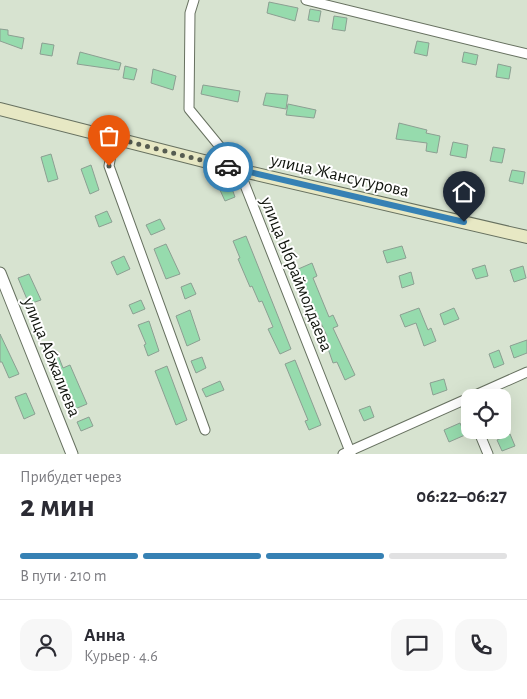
<!DOCTYPE html>
<html lang="ru">
<head>
<meta charset="utf-8">
<style>
	body { margin:0; font-family:"Alegreya Sans",sans-serif; background:#f7f7f7; color:#2b2b33; height:100vh; display:flex; flex-direction:column; font-size:19px; white-space:nowrap }
	* { box-sizing:border-box; margin:0 }
	p { font-size:16px; color:#7c7c81 }
	.icon { flex:none; width:28px; height:28px; fill:none; stroke:currentColor; stroke-width:2; stroke-linecap:round; stroke-linejoin:round }
	.map { position:relative; height:454px; overflow:hidden }
	.side { display:flex; flex-direction:column; background:#fff; flex:1 }
	.side>* { flex:none }
	.controls { position:absolute; left:461px; top:389px; display:grid; gap:10px }
	.controls a { display:grid; place-items:center; width:50px; height:50px; border-radius:10px; background:#fff; box-shadow:0 5px 20px #0002; font-size:25px }
	.pin { position:absolute; display:grid; place-items:center; width:42px; height:42px; color:#fff; margin:-51px -21px; border-radius:50% 50% 50% 0; rotate:-45deg; box-shadow:0 0 5px #0007 }
	.pin .icon { rotate:45deg }
	.courier { position:absolute; display:grid; place-items:center; width:50px; height:50px; margin:-25px; border:4px solid #3681b4; border-radius:50%; background:#fff; color:#222; box-shadow:0 1px 6px #0007 }
	.head em { font-style:normal; font-weight:700 }
	.head div { display:flex; flex-direction:column-reverse }
	.head { display:flex; align-items:center; justify-content:space-between; height:85px; padding:0 20px }
	h1 { font-size:32px; font-weight:700; line-height:38px }
	.bar { display:grid; grid-template-columns:repeat(4,1fr); gap:8px 5px; align-content:center; height:60px; padding:0 20px }
	.bar i { height:6px; border-radius:4px; background:#e1e1e2 }
	.bar .active { background:#3681b4 }
	.bar p { grid-column:span 4 }
	.line { display:flex; align-items:center; gap:12px; padding:0 20px; border-top:1px solid #e1e1e2 }
	.line div { flex:1 }
	.round { display:grid; place-items:center; flex:none; width:52px; height:52px; border-radius:15px; background:#f7f7f7 }
	.map>svg:first-child { display:block }
	.building { fill:#96dbad; stroke:#8c9f92 }
	.lines { fill:none; stroke-linecap:round; stroke-linejoin:round }
	.minor-casing { stroke:#677160; stroke-width:11 }
	.tertiary-casing { stroke:#677160; stroke-width:13 }
	.secondary-casing { stroke:#677160; stroke-width:14 }
	.minor { stroke:#fff; stroke-width:9 }
	.tertiary { stroke:#fff; stroke-width:11 }
	.secondary { stroke:#e7e8c4; stroke-width:12 }
	.done { stroke:#565c51; stroke-width:5; stroke-dasharray:0 9 }
	.route { stroke:#3681b4; stroke-width:6 }
	.labels { text-anchor:middle; stroke-width:4; stroke-linejoin:round; paint-order:stroke }
	.street-label { font-size:18px; fill:#10140d; stroke:#fff }
</style>
</head>
<body>
<div class="map">
<svg width="527" height="454" viewBox="0 0 527 454">
	<rect width="100%" height="100%" fill="#d7e3d0"/>
	<g class="building">
		<polygon points="269,2 298,8 295,21 267,13"/>
		<polygon points="310,9 321,11 319,22 308,20"/>
		<polygon points="334,16 347,18 345,31 332,29"/>
		<polygon points="0,29 8,30 8,35 24,38 22,49 0,41"/>
		<polygon points="417,41 429,43 427,56 414,53"/>
		<polygon points="42,43 54,45 52,56 40,54"/>
		<polygon points="80,52 121,63 119,70 77,64"/>
		<polygon points="464,52 478,55 476,65 462,62"/>
		<polygon points="498,64 511,67 509,79 496,77"/>
		<polygon points="125,66 137,69 134,80 123,78"/>
		<polygon points="153,69 176,76 173,90 151,83"/>
		<polygon points="203,85 240,91 238,102 201,94"/>
		<polygon points="266,93 288,95 286,109 263,105"/>
		<polygon points="288,104 316,110 314,118 286,115"/>
		<polygon points="399,123 427,130 426,133 440,136 437,153 426,151 427,143 396,139"/>
		<polygon points="453,142 468,145 466,158 450,155"/>
		<polygon points="493,147 505,149 502,163 490,161"/>
		<polygon points="51,154 58,179 48,182 41,157"/>
		<polygon points="91,165 99,190 90,194 81,169"/>
		<polygon points="512,170 525,172 523,184 509,181"/>
		<polygon points="231,186 235,197 225,201 220,190"/>
		<polygon points="107,211 112,222 99,227 95,216"/>
		<polygon points="160,219 165,229 151,235 146,225"/>
		<polygon points="246,236 291,349 280,354 268,329 273,327 262,301 259,302 252,286 250,287 238,259 240,258 233,241"/>
		<polygon points="166,244 180,274 166,279 154,249"/>
		<polygon points="402,246 406,258 387,263 383,251"/>
		<polygon points="124,256 130,269 117,275 111,262"/>
		<polygon points="312,263 317,276 313,278 329,317 333,315 338,326 333,328 355,375 345,380 337,362 333,363 324,337 327,336 296,270"/>
		<polygon points="485,265 488,276 476,279 472,269"/>
		<polygon points="523,266 526,278 514,282 510,270"/>
		<polygon points="411,272 414,284 402,288 399,276"/>
		<polygon points="29,274 41,300 29,304 18,278"/>
		<polygon points="191,283 196,294 185,299 181,287"/>
		<polygon points="141,300 145,309 133,314 129,305"/>
		<polygon points="419,308 428,330 431,328 436,341 424,346 416,323 405,327 400,315"/>
		<polygon points="454,308 459,319 444,325 440,314"/>
		<polygon points="190,310 200,340 187,346 176,316"/>
		<polygon points="149,321 159,351 148,356 144,345 146,344 138,325"/>
		<polygon points="0,334 19,374 9,378 2,362 0,362"/>
		<polygon points="527,340 527,353 514,358 510,346"/>
		<polygon points="56,350 63,368 70,365 87,404 75,409 49,353"/>
		<polygon points="499,350 504,364 494,368 489,354"/>
		<polygon points="202,357 206,368 196,373 191,361"/>
		<polygon points="295,360 321,425 309,430 305,421 308,420 285,364"/>
		<polygon points="167,366 187,420 176,425 155,371"/>
		<polygon points="444,379 447,390 433,395 430,383"/>
		<polygon points="220,381 224,390 206,397 202,389"/>
		<polygon points="26,393 35,414 24,419 15,397"/>
		<polygon points="370,406 374,417 364,421 359,410"/>
		<polygon points="89,417 93,426 81,431 77,422"/>
		<polygon points="460,423 465,435 449,442 444,430"/>
		<polygon points="510,434 515,446 502,451 497,440"/>
	</g>
	<g class="lines">
		<defs>
			<g id="minor">
				<polyline points="194,0 190,13 189,109 239,170 351,454"/>
				<polyline points="306,0 527,54"/>
				<polyline points="114,138 109,166 205,430"/>
				<polyline points="466,399 470,409"/>
				<polyline points="478,430 488,454"/>
				<polyline points="343,454 527,372"/>
			</g>
			<polyline id="tertiary" points="0,273 72,454"/>
			<polyline id="secondary" points="0,109 239,170 527,237"/>
		</defs>
		<use href="#minor" class="minor-casing"/>
		<use href="#tertiary" class="tertiary-casing"/>
		<use href="#secondary" class="secondary-casing"/>
		<use href="#minor" class="minor"/>
		<use href="#tertiary" class="tertiary"/>
		<use href="#secondary" class="secondary"/>
	</g>
	<g class="lines">
		<polyline class="done" points="109,166 114,138 228,167"/>
		<polyline class="route" points="228,167 464,222"/>
	</g>
	<g class="labels">
		<g class="street-label">
			<text transform="translate(340 175) rotate(13)" y="6">улица Жансугурова</text>
			<text transform="translate(297 274) rotate(68)" y="6">улица Ыбраймолдаева</text>
			<text transform="translate(52 357) rotate(68)" y="6">улица Абжалиева</text>
		</g>
	</g>
</svg>
<div class="controls">
<a><svg class="icon" aria-label="locate" viewBox="0 0 24 24"><circle cx="12" cy="12" r="6"/><path d="M12 2v4M12 18v4M2 12h4M18 12h4"/></svg></a>
</div>
<div class="pin" style="left:109px;top:166px;background:#ea580c"><svg class="icon" aria-label="bag" viewBox="0 0 24 24"><path d="M5 8h14l-1 12H6zM9 8a3 3 0 0 1 6 0"/></svg></div>
<div class="pin" style="left:464px;top:222px;background:#1f2937"><svg class="icon" aria-label="home" viewBox="0 0 24 24"><path d="M3 11l9-7 9 7M6 9v11h12V9"/></svg></div>
<div class="courier" style="left:228px;top:167px"><svg class="icon" aria-label="car" viewBox="0 0 24 24"><path d="M5 17H2v-5l4-1 3-4h7l3 4 3 1v5h-3M9 17h6M6 11h13"/><circle cx="7" cy="17" r="2"/><circle cx="17" cy="17" r="2"/></svg></div>
</div>
<section class="side">
<div class="head"><div><h1>2 мин</h1><p>Прибудет через</p></div><em>06:22–06:27</em></div>
<div class="bar"><i class="active"></i><i class="active"></i><i class="active"></i><i></i><p>В пути · 210 m</p></div>
<div class="line" style="height:90px"><a class="round"><svg class="icon" aria-label="person" viewBox="0 0 24 24"><circle cx="12" cy="8" r="4"/><path d="M4 21q1-7 8-7t8 7"/></svg></a><div><b>Анна</b><p>Курьер · 4.6</p></div><a class="round"><svg class="icon" aria-label="chat" viewBox="0 0 24 24"><path d="M4 5h16v11H9l-5 4z"/></svg></a><a class="round"><svg class="icon" aria-label="phone" viewBox="0 0 24 24"><path d="M5 4h4l2 5-3 2q2 4 5 5l2-3 5 2v4C11 20 4 13 5 4z"/></svg></a></div>
</section>
</body>
</html>
